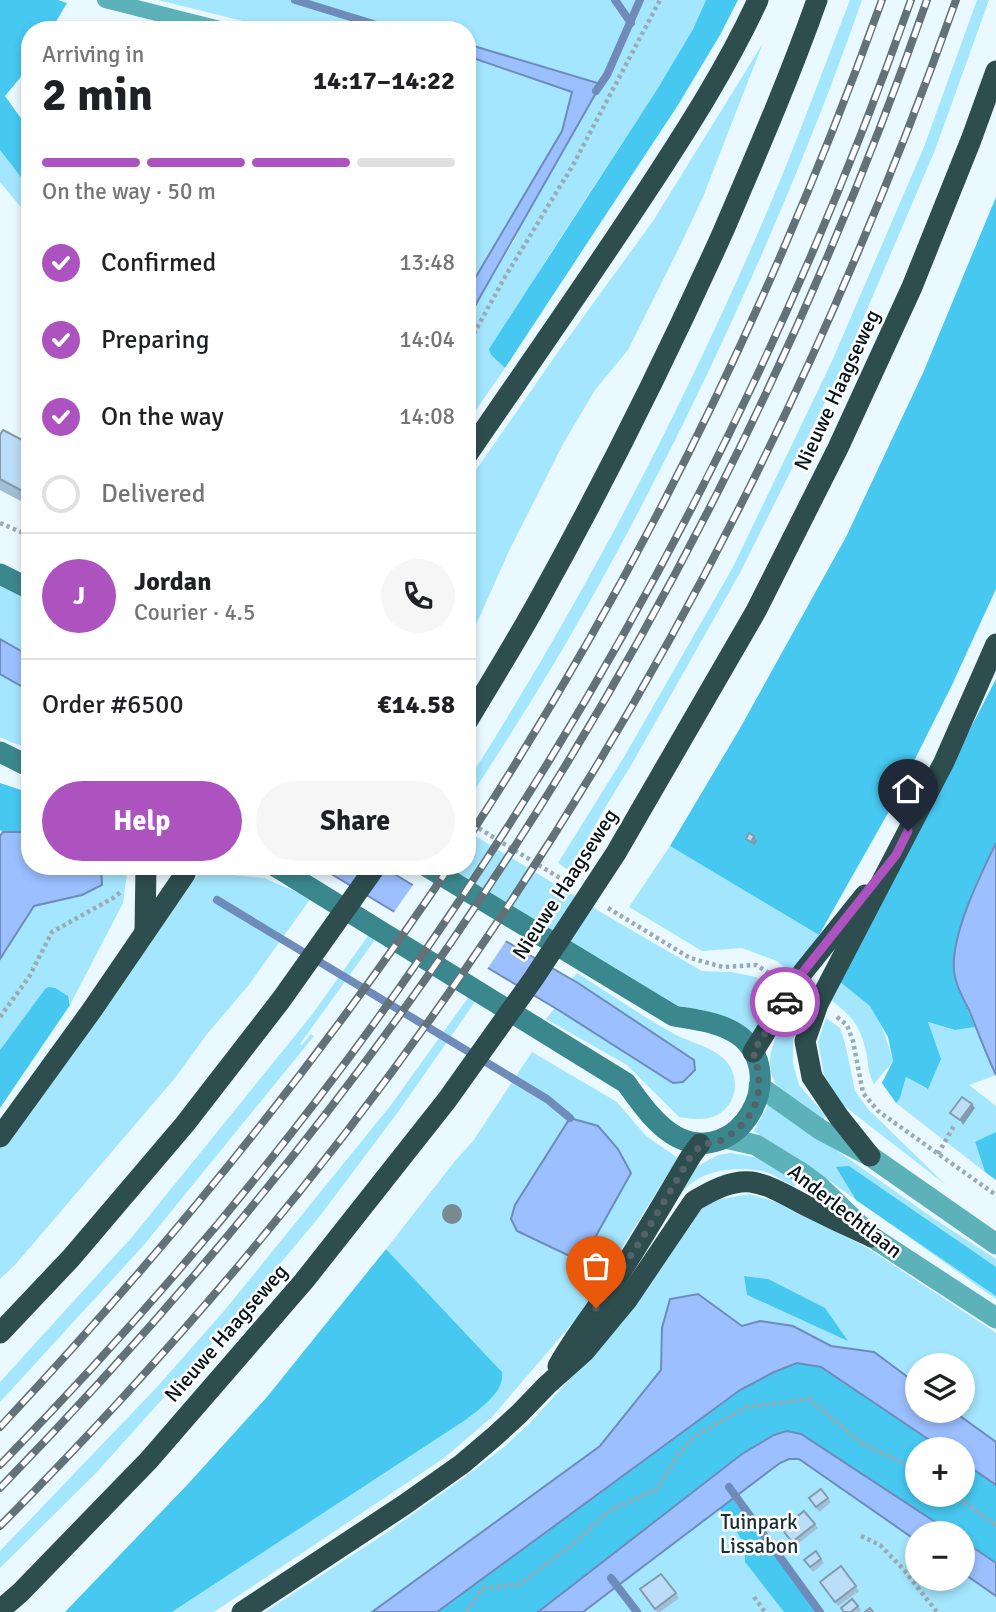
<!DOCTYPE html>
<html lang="en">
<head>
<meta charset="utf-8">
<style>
	body { margin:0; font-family:Signika,sans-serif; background:#f6f6f6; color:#202124; height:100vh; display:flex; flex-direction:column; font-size:26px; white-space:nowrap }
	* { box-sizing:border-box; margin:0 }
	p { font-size:23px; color:#757577 }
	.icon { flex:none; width:38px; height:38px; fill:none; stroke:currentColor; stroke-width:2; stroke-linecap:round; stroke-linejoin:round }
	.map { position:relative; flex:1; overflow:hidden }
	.details { position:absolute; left:21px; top:21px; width:455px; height:854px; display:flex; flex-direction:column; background:#fff; border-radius:28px; box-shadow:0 4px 10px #0003 }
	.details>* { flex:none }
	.fabs { position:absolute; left:905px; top:1353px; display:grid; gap:14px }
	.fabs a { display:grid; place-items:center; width:70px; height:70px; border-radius:50%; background:#fff; box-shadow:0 4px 10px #0003; font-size:35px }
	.pin { position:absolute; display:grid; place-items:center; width:60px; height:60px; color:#fff; margin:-72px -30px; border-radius:50% 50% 50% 0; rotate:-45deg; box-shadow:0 0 7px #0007 }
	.pin .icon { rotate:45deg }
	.courier { position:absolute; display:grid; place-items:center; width:70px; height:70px; margin:-35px; border:5px solid #ac53c0; border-radius:50%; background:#fff; color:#222; box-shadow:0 2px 9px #0007 }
	.headline em { font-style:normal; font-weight:700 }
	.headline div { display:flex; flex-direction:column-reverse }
	.headline { display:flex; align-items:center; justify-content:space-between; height:119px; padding:0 21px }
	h1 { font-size:46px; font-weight:700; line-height:52px }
	.bar { display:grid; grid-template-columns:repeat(4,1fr); gap:10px 7px; align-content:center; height:84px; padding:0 21px }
	.bar i { height:9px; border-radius:5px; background:#e0e0e0 }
	.bar .on { background:#ac53c0 }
	.bar p { grid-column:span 4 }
	.line { display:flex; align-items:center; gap:18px; padding:0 21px; border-top:2px solid #e0e0e0 }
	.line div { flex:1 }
	.round { display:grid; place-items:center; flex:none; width:74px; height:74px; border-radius:37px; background:#f6f6f6 }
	ol { padding:0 21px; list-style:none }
	li { display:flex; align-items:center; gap:21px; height:77px }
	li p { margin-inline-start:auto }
	li .icon { padding:7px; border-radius:50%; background:#ac53c0; color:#fff; stroke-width:4 }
	li:last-child { color:#757577 }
	li i { width:38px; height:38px; border:4px solid #e0e0e0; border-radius:50% }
	.cta { display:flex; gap:14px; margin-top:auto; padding:14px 21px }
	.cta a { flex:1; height:80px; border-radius:42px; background:#ac53c0; color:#fff; font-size:28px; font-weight:700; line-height:80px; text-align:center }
	.cta a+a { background:#f6f6f6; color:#202124 }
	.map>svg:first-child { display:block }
	.green { fill:#a4e6fe; fill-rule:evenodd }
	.forest { fill:#46c8f0 }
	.water { fill:#9bbfff; stroke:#6e8bba; stroke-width:2 }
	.pier { fill:#e9f9ff }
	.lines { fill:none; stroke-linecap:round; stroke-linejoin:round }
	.stream { stroke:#6e8bba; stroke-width:8 }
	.path { stroke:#9cabb1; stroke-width:4.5; stroke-dasharray:3.5 3.5; stroke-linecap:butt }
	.service { stroke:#5db2b9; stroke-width:16 }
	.tertiary { stroke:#5db2b9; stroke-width:21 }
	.secondary { stroke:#3b878e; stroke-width:21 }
	.motorway { stroke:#2e4d4f; stroke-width:21 }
	.rail-casing { stroke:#637278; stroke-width:8 }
	.rail { stroke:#fff; stroke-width:5; stroke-dasharray:16; stroke-linecap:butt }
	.tree { fill:#778a90 }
	.wall { fill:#a2bed4 }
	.shaded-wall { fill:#849bad }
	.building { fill:#bcddf7; stroke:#849bad; stroke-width:2 }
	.done { stroke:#546369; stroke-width:7; stroke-dasharray:0 12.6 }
	.route { stroke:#ac53c0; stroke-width:9 }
	.labels { text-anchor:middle; stroke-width:5; stroke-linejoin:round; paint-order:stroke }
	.street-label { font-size:21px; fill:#041218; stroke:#fff }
	.park-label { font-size:21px; fill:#192f36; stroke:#fff }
</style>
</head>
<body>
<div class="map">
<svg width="996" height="1612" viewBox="0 0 996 1612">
	<rect width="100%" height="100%" fill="#e9f9ff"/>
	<g class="green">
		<polygon points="158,0 706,0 693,29 658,88 546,260 491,355 505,368 467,423 467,320 515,239 585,79 467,44 467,30 279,30"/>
		<path d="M850,0H862C829,95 791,189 750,281C700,393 646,502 586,608C549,675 508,738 467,802V782C583,600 685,405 769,207C798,139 823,69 850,0Z"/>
		<polygon points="977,0 989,0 935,150 843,366 741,571 633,762 603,811 570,871 558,863 624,757 733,567 832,361 924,147"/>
		<polygon points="763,43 703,197 680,246 628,350 595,390 563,444 509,551 467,645 467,483 560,349 653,221"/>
		<polygon points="467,56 572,92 562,131 467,292"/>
		<polygon points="0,150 30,189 30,218 0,182"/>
		<polygon points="0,585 30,599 30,656 0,639"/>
		<polygon points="0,674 30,691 30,748 10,742 0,737"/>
		<path d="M467,831L614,920L702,971L731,972L756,977L779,991L752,1036C729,1013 698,1009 667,1004L439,866H467Z"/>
		<polygon points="670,846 819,935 798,972 793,975 777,961 742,948 702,951 629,907"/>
		<polygon points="101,866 128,866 123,903 70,1005 70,999 48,987 45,989 0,1050 0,959 34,906 82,895 102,885"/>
		<polygon points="200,872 264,878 311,898 248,986 207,1034 175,1078 15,1265 0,1279 0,1146 118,987"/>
		<polygon points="370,933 377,937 300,1044 302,1045 311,1034 314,1036 143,1246 0,1402 0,1382 132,1237 311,1016"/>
		<path d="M577,973C610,994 643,1017 678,1036C691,1042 712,1048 722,1057C741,1073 739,1103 717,1115C705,1121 692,1119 679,1117L627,1065L546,1019L555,1008L673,1083L695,1070L694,1060L571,979Z"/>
		<path d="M839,981C844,984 850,986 854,989C878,1007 885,1035 893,1061L874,1084C869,1075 868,1066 867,1056C861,1027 854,1018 831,1000Z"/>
		<polygon points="470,995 477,999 398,1112 319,1217 234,1319 97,1472 0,1568 0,1551 157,1387 224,1311 391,1105"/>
		<path d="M796,1001L805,1006L793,1039V1063L799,1085L826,1116L823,1121C810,1112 792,1103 782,1092C755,1063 780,1027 796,1001Z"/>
		<polygon points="826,1018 840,1028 845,1043 855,1091 869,1110 946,1185 843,1105 824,1075 818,1042"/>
		<polygon points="927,1022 955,1030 975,1027 996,1075 969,1085 996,1106 996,1132 975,1143 985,1172 896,1103 900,1098 906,1077 927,1089"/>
		<polygon points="532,1052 617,1102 646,1136 678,1158 581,1313 492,1417 444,1458 214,1612 172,1612 464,1421 502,1372 386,1249 455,1161 473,1141"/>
		<polygon points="769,1103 936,1220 996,1259 996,1299 810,1167 754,1131"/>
		<path d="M731,1153L759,1158L796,1182L795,1187C787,1183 779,1178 771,1174C747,1165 707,1168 688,1186C677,1197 662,1225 652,1240L696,1167L718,1155Z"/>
		<path d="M749,1194L780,1203L866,1247L996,1333V1442L953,1411L962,1410V1365H917V1384L874,1352L831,1346L793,1326L760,1321L742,1326L698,1294L662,1328L661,1370L600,1446L372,1612H265L386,1533L462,1479L504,1447L530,1423L571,1378L642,1292L694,1213L711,1201ZM744,1276L768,1279L847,1340L747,1295Z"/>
		<polygon points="729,1456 829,1457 957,1533 917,1533 917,1578 962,1578 963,1536 996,1556 996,1612 521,1612"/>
	</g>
	<g class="forest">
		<polygon points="0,0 58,0 67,3 51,30 30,30 30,66 5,96 30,131 30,189 0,150"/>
		<polygon points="706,0 738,0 720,35 678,105 505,368 491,355 489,349 658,88 693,29"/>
		<polygon points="996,197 996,589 951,687 888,813 819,935 670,846 739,730 846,537 923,373"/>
		<polygon points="996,679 996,843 977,882 956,942 954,971 961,994 975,1027 955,1030 928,1022 941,1059 928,1089 906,1077 900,1098 896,1103 882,1083 893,1061 888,1037 870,1006 839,981"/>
		<polygon points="0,783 30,793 30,830 28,832 3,832 0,830"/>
		<polygon points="48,987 55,988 68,996 70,1005 0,1108 0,1050 45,989"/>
		<polygon points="996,1132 996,1180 985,1172 975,1142"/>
		<polygon points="849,1166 996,1267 996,1296 856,1200 836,1167"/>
		<path d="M386,1249L502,1372C505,1393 478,1410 464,1421L172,1612H65L188,1484L267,1397Z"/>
		<polygon points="744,1276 768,1279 825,1308 848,1341 747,1295"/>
		<path d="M797,1363L821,1367L943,1449H917V1494H962L963,1462L996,1485V1563L963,1540L962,1533H952L801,1434C775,1429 763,1442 742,1455L538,1612H437L740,1390L774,1372Z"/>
		<polygon points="732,1498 819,1612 784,1612 745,1562 745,1546 734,1527 719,1508"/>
	</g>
	<g class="water">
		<polygon points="467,44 601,84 467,320 467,292 562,131 572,92 467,56"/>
		<polygon points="0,639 30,656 30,691 0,674"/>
		<polygon points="3,832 28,832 30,837 30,866 101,866 102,885 82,895 34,906 0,959 0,836"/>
		<path d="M996,843V1075C986,1054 978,1032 969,1010C963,998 955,984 954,970C951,934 980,876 996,843Z"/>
		<polygon points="318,866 381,866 519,949 578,983 694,1060 695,1070 683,1082 673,1083 560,1011"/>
		<polygon points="570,1118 598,1126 618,1149 631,1173 587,1252 576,1259 517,1231 511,1219 515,1205"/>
		<polygon points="698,1294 742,1326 760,1321 793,1326 831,1346 874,1352 917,1384 917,1410 953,1411 996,1442 996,1485 963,1462 962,1449 943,1449 821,1367 797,1363 774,1372 740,1390 437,1612 372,1612 600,1446 661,1370 662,1328 670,1299"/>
		<polygon points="787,1431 801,1434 952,1533 917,1533 917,1541 799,1459 789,1459 780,1463 583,1612 538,1612 742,1454 774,1435"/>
		<polygon points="962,1540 996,1563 996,1596 963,1573"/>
	</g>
	<polygon class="pier" points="415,882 508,938 486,971 392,915"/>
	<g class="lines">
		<g class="stream">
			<polyline points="295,0 393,30"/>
			<polyline points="615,0 631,23"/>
			<polyline points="596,91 607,75 640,0"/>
			<polyline points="217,900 547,1099 570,1118"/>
			<polyline points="729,1487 820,1612"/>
			<polyline points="611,1578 637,1612"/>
		</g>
		<g class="path">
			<polyline points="467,346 505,277 573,165 660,0"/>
			<polyline points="0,523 30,536"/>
			<polyline points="467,821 568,883"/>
			<polyline points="608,908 690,958 723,967 756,965 774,976"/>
			<polyline points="0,1017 29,977 52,932 113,898 122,891"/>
			<polyline points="837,1017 847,1025 853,1041 863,1093 878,1111 996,1195"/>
			<polyline points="938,1154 955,1124"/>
			<polyline points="953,1494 996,1525"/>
			<polyline points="861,1536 880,1545 904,1570 937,1612"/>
			<polyline points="754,1597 765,1612"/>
			<polyline points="467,1612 481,1589 520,1584 573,1544 609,1511 657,1489 678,1455 694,1437 746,1407 809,1399 863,1444 917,1469"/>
		</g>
		<polyline class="service" points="105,0 224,30"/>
		<g class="tertiary">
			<polyline points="759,1086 821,1130 870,1156 996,1244"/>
			<polyline points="725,1138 756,1145 803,1174 818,1185 872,1237 996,1318"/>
		</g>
		<g class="secondary">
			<polyline points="0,574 30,589"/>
			<polyline points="0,752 30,767"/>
			<path d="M275,866L626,1083C640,1102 655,1125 677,1137C739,1168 790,1076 740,1036C721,1022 697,1020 674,1016L426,866"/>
		</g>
		<g class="motorway">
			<path d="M467,455C528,366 589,279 648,189C688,128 727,67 758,0"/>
			<path d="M467,722C492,680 517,640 540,598C606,479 667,356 723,232C756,155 789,79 817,0"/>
			<polyline points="145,932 146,866"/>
			<polyline points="753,1052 803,972 865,895"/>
			<polyline points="0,1137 92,1010 185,874 187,866"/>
			<polyline points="870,1156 839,1117 812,1077 805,1041 818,1004 944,762 996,644"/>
			<polyline points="0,1333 71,1258 185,1124 281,1000 376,866"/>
			<path d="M558,1366C573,1339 592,1315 609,1290C638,1247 664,1201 691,1156L700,1144"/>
			<polyline points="0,1610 20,1593 149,1460 304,1281 447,1100 534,978 616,853 756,611 838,448 912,287 971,140 996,71"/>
			<path d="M242,1612L404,1505L462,1464L495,1436L519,1414L547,1385L584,1352L627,1300L694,1201C711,1191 731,1180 751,1182C771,1185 789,1197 807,1206C829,1217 850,1227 872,1237"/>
		</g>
		<defs>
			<g id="rail">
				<path d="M467,840C638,578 776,294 882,0"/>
				<path d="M0,1427C164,1252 316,1066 450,866"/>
				<path d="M0,1465C154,1307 298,1136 423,954C627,660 792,338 911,0"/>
				<path d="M0,1488C165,1318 318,1136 452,941C651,651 811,332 927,0"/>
				<path d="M0,1526C180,1345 345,1148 488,936C684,646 839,330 956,0"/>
			</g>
		</defs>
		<use href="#rail" class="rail-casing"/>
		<use href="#rail" class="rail"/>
	</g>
	<circle class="tree" cx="452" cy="1214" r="10"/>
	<g class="wall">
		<polygon points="0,435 30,444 30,506 0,490"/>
		<polygon points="821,1489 831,1502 819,1512 809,1498"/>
		<polygon points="804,1511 818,1528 795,1546 782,1529"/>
		<polygon points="816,1551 824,1563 813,1572 804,1560"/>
		<polygon points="841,1566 859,1591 838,1606 820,1582"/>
		<polygon points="661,1574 679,1598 660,1612 657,1612 640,1589"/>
		<polygon points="852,1599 861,1610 859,1612 843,1612"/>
	</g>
	<g class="shaded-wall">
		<polygon points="754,836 757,841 754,846 751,842"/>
		<polygon points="972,1104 975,1108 963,1125 960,1120"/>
	</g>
	<g class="building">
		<polygon points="3,430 30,444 30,495 0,479 0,435"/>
		<polygon points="749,833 754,836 751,842 746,839"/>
		<polygon points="962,1097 972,1104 960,1120 950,1113"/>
		<polygon points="821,1489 828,1498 816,1507 809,1498"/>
		<polygon points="804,1511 815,1524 792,1542 782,1529"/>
		<polygon points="816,1551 821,1559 810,1567 804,1560"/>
		<polygon points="841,1566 856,1586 835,1602 820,1582"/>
		<polygon points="661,1574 676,1593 655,1609 640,1589"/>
		<polygon points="852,1599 858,1606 851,1612 844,1612 841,1608"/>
		<polygon points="870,1608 873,1612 865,1612"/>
	</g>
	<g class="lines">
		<path class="done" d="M596,1308L643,1237L691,1156C706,1138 706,1147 724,1139C729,1137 733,1132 737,1129C762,1108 763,1081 753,1052L785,1002"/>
		<polyline class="route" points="785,1002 803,972 896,855 908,831"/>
	</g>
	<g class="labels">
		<g class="street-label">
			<text transform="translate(837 390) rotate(-65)" y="7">Nieuwe Haagseweg</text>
			<text transform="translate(565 884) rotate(-57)" y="7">Nieuwe Haagseweg</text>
			<text transform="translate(845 1211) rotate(38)" y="7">Anderlechtlaan</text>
			<text transform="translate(226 1333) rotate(-49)" y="7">Nieuwe Haagseweg</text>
		</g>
		<g class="park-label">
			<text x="759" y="1529">Tuinpark<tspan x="759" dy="24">Lissabon</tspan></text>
		</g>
	</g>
</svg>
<div class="fabs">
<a><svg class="icon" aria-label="layers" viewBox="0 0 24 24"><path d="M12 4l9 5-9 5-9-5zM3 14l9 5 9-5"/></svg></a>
<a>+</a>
<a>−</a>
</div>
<div class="pin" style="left:596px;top:1308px;background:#ea580c"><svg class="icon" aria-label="bag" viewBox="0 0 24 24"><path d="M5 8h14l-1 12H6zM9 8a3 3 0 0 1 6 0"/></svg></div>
<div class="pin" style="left:908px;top:831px;background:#1f2937"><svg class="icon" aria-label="home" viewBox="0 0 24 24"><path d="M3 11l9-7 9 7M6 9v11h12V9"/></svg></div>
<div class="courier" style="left:785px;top:1002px"><svg class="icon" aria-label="car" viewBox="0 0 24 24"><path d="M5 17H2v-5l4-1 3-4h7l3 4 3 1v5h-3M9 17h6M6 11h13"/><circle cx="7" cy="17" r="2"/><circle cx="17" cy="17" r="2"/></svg></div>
<section class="details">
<div class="headline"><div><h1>2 min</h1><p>Arriving in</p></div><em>14:17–14:22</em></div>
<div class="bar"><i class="on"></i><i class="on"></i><i class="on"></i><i></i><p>On the way · 50 m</p></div>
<ol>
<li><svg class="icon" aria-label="check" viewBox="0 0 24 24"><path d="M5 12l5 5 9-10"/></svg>Confirmed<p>13:48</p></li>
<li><svg class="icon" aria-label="check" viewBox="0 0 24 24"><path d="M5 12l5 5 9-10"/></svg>Preparing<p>14:04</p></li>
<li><svg class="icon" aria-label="check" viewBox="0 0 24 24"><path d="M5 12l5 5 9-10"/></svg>On the way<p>14:08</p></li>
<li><i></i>Delivered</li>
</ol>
<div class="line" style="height:126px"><b class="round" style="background:#ac53c0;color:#fff">J</b><div><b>Jordan</b><p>Courier · 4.5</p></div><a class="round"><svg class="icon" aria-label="phone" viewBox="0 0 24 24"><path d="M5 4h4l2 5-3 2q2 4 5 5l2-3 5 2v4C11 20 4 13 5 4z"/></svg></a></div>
<div class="line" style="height:91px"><div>Order #6500</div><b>€14.58</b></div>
<div class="cta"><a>Help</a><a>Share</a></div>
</section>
</div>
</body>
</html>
